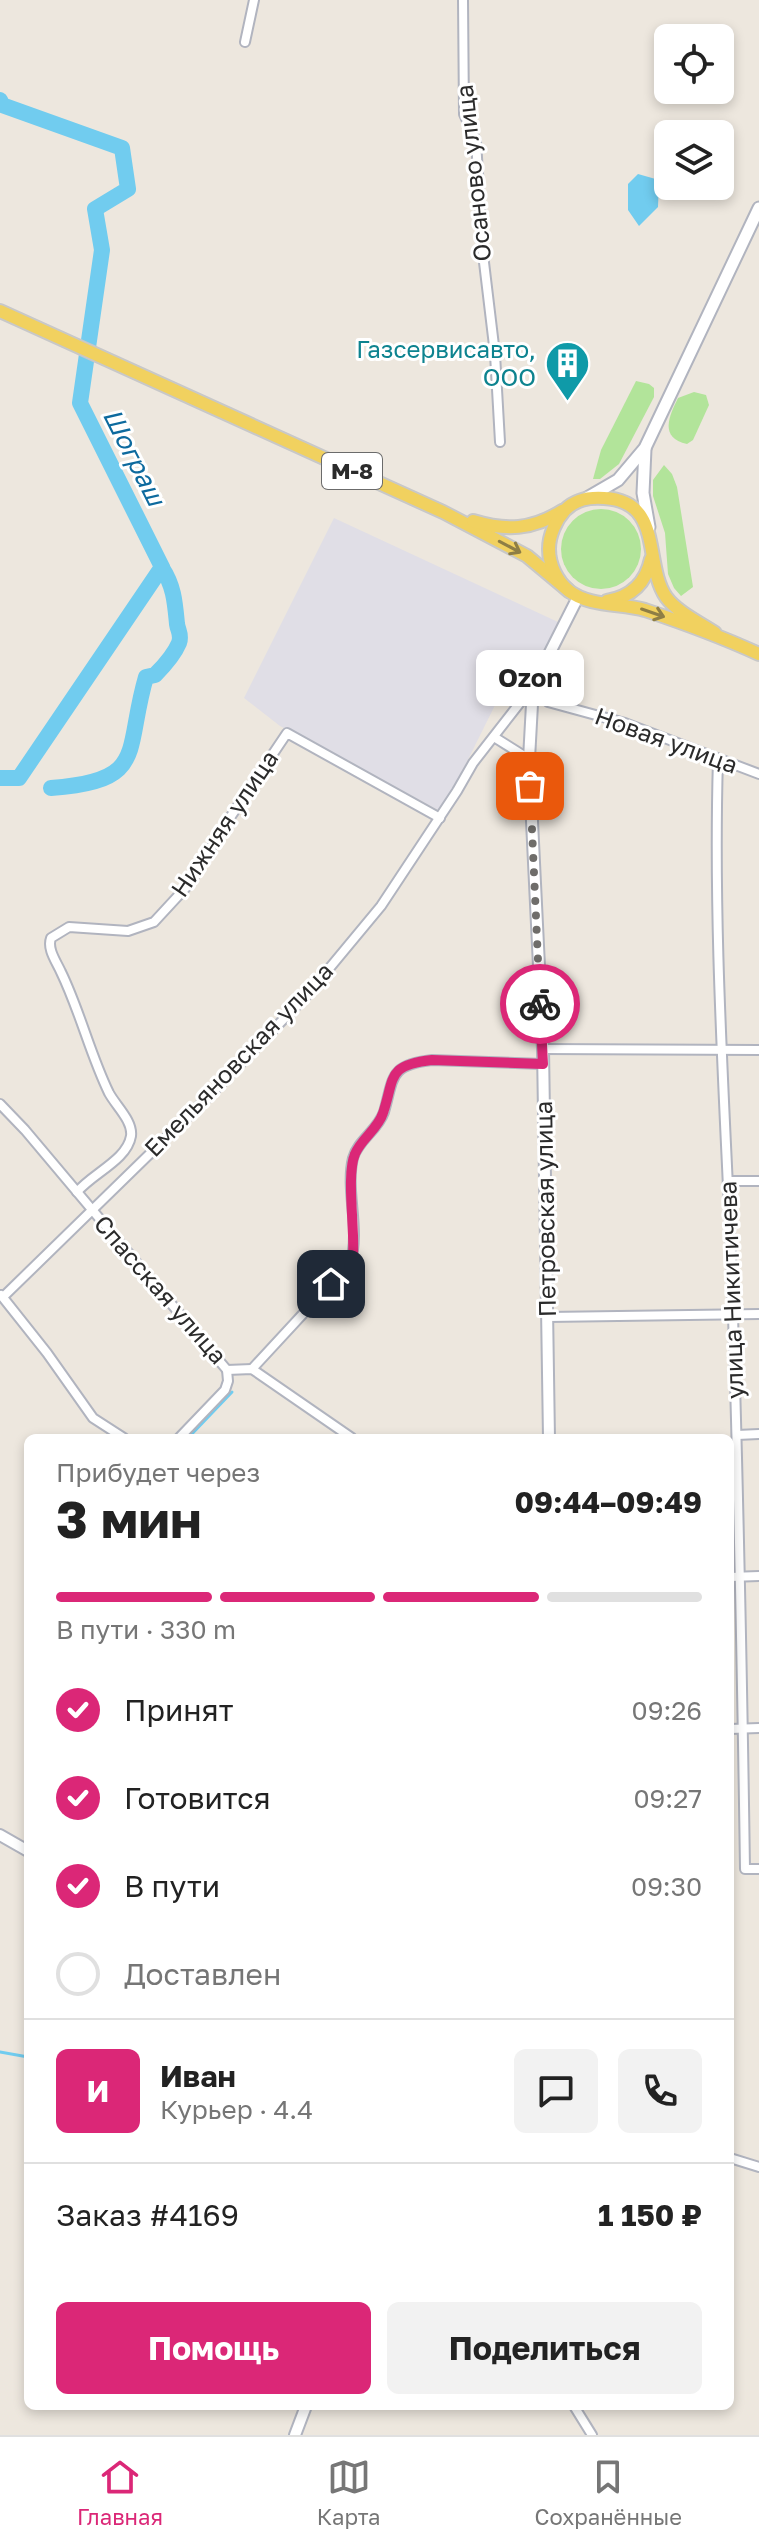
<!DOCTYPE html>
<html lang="ru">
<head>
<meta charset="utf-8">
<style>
	body { margin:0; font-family:"Golos Text",sans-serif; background:#f2f2f2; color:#222; height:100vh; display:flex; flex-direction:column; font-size:30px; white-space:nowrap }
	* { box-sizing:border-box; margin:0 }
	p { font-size:26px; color:#767676 }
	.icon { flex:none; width:44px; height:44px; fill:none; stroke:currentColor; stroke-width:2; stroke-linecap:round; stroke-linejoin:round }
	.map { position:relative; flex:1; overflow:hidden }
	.drawer { position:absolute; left:24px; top:1434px; width:710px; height:976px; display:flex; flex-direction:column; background:#fff; border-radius:12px; box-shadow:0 4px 12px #0003 }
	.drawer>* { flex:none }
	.buttons { position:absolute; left:654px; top:24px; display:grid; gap:16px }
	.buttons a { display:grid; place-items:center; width:80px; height:80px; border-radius:12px; background:#fff; box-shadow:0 4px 12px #0003; font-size:40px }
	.pin { position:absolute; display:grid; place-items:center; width:68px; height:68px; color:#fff; margin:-34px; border-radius:16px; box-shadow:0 4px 12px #0006 }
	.courier { position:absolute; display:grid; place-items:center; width:80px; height:80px; margin:-40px; border:6px solid #db2777; border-radius:50%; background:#fff; color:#222; box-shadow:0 2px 10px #0007 }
	.bubble { position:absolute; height:56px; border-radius:12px; background:#fff; box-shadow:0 4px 12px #0003; font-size:26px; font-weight:700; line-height:56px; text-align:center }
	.summary em { font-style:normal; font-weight:700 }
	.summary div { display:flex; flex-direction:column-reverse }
	.summary { display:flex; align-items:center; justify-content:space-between; height:136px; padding:0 32px }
	h1 { font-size:52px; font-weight:700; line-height:60px }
	.bar { display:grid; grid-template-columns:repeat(4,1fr); gap:12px 8px; align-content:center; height:96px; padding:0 32px }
	.bar i { height:10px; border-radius:6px; background:#e0e0e0 }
	.bar .current { background:#db2777 }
	.bar p { grid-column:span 4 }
	.line { display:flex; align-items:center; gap:20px; padding:0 32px; border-top:2px solid #e0e0e0 }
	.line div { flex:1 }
	.round { display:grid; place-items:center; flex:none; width:84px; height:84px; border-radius:12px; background:#f2f2f2 }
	ol { padding:0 32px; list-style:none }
	li { display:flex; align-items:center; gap:24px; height:88px }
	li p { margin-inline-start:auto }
	li .icon { padding:8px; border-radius:50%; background:#db2777; color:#fff; stroke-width:4 }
	li:last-child { color:#767676 }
	li i { width:44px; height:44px; border:4px solid #e0e0e0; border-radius:50% }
	.primary-button { display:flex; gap:16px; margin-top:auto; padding:16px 32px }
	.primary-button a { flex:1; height:92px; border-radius:12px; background:#db2777; color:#fff; font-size:32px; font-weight:700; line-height:92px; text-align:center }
	.primary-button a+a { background:#f2f2f2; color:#222 }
	.tabs { display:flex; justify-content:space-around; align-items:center; height:112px; border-top:2px solid #e0e0e0; background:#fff; font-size:22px; color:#767676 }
	.tabs a { display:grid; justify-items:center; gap:4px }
	.tabs .current { color:#db2777 }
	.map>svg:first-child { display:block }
	.industrial { fill:#e0dee6 }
	.green { fill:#b2e49a }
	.water { fill:#71ccef }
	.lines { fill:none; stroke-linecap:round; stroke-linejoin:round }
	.stream { stroke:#71ccef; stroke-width:3 }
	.river { stroke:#71ccef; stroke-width:16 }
	.minor-casing { stroke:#b1b4bf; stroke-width:12 }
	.tertiary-casing { stroke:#b1b4bf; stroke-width:14 }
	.secondary-casing { stroke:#b1b4bf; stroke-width:15 }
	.primary-casing { stroke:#c8c8c8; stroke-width:16 }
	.minor { stroke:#fff; stroke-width:8 }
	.tertiary { stroke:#fff; stroke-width:10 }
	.secondary { stroke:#fff; stroke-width:11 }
	.primary { stroke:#f1d15f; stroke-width:12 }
	.oneway { stroke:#8e7e45 }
	.done { stroke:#6f6d6a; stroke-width:8; stroke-dasharray:0 14.4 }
	.route { stroke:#db2777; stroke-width:10 }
	.labels { text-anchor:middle; stroke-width:6; stroke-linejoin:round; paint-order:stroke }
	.shield { fill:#fff; stroke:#6b6b6b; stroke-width:2 }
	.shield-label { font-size:22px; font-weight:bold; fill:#2b2b2b }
	.street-label { font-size:24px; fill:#2b2b2b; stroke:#fff }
	.culture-label { font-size:24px; fill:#0d838f; stroke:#fff; text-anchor:end }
	.water-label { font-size:26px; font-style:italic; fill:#0d6a9e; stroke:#fff }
</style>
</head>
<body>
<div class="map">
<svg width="759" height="2435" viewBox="0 0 759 2435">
	<rect width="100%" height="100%" fill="#ede7de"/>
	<polygon class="industrial" points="334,518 558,622 531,681 511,673 442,812 280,726 244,698"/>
	<g class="green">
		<polygon points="636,381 649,384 654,388 654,397 619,464 600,479 593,479 601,450"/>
		<path d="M694,392L706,395L709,405L693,440L687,444C659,438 669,416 678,398Z"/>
		<polygon points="664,465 672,474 677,487 693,587 681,596 674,588 668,574 665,533 653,496 653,480"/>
		<circle cx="601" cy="549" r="40"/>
	</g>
	<polygon class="water" points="638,174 659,180 658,207 639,226 628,210 628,184"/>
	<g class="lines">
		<g class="stream">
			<polyline points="188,1438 232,1392"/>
			<polyline points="0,2052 28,2057"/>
		</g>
		<g class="river">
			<polyline points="0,100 2,105 122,148 128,189 95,209 102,250 80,403 162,567 19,778 0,778"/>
			<path d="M51,788C148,781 124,752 146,677L155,675C164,666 174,655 179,643C182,635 178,631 177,624C175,603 174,586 162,568"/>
		</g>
		<defs>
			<g id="minor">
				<polyline points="463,0 464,114 476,141 483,254 495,354 500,442"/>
				<polyline points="245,42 254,0"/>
				<polyline points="494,737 529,759"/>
				<path d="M718,759C713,924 724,1089 731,1254C738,1459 742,1664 745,1869H759"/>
				<polyline points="543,1049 759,1050"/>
				<polyline points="0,1104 25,1130 227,1370 252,1369 352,1438"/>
				<polyline points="728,1181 759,1181"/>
				<path d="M77,1192C93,1173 127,1160 131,1136C133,1121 116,1106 109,1093C90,1054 80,1011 61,972C56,961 47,949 51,938L69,927L128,931L154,922L190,883L221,831L287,733L440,818"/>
				<polyline points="1,1295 47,1353 93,1418 124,1438"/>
				<polyline points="3,1297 206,1099 308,994 381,906 457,791 473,763 533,686 548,702 625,723 759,774"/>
				<polyline points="548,1317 759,1314"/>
				<path d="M252,1369L350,1263C361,1230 345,1191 353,1158C358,1140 378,1130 384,1112C394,1077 389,1065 432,1060L543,1064"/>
				<polyline points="737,1435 759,1434"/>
				<polyline points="179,1438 225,1390 228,1381 227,1370"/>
				<polyline points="730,1577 759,1576"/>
				<polyline points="730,1729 759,1728"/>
				<polyline points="730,2158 759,2167"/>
				<polyline points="574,2406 592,2435"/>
			</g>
			<g id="tertiary">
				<polyline points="549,1438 543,1049 529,759 533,686 578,597"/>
				<polyline points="0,1835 28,1851"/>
				<polyline points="295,2435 306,2406"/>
			</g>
			<g id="secondary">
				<polyline points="645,449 643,493 649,527"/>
				<polyline points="587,498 618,480 645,448 759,208"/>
			</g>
			<g id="primary">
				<polyline points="0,311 443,512 527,556 569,591"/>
				<path d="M473,521C506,531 532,530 562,511"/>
				<path d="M607,601C631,597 646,583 651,559"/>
				<path d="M715,633C700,623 677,612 666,597C643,563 664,501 604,498C589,497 576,499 565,510C556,520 549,535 549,549C549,565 557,581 569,591C590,607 621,603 645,610C684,623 722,637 759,654"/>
			</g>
		</defs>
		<use href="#minor" class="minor-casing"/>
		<use href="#tertiary" class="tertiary-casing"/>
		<use href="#secondary" class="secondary-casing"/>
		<use href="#primary" class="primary-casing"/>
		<use href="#minor" class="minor"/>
		<use href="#tertiary" class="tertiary"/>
		<use href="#secondary" class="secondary"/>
		<use href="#primary" class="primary"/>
	</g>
	<defs><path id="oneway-shaft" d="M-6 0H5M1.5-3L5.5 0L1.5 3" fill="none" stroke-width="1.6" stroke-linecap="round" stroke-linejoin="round" transform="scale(2)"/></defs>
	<g class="oneway">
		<use href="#oneway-shaft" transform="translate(510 547) rotate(28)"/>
		<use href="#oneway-shaft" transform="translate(653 613) rotate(19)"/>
	</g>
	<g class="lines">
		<polyline class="done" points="530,786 540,1004"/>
		<path class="route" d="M331,1284L350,1263L353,1255C355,1229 346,1175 355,1154C361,1139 378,1129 383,1113C395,1078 386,1065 432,1060L543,1064L540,1004"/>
	</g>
	<defs>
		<symbol id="building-pin" viewBox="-11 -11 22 30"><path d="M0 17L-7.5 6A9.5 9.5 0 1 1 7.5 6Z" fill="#0f9aa8" stroke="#fff"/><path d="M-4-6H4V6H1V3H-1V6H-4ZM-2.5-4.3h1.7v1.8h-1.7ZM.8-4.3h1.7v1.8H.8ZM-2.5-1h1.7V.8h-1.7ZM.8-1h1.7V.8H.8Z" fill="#fff"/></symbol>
	</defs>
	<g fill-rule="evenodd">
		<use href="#building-pin" x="542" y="338" width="51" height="69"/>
	</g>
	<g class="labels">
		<rect class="shield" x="322" y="453" width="60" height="36" rx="6"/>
		<g class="shield-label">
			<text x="352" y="479">М-8</text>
		</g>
		<g class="street-label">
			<text transform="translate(474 173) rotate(-96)" y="8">Осаново улица</text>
			<text transform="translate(666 741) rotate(20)" y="8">Новая улица</text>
			<text transform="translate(225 824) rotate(-56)" y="8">Нижняя улица</text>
			<text transform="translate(239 1060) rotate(-46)" y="8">Емельяновская улица</text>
			<text transform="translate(546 1209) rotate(-91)" y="8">Петровская улица</text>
			<text transform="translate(160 1290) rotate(49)" y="8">Спасская улица</text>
			<text transform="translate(732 1290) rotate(-92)" y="8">улица Никитичева</text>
		</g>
		<g class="culture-label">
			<text x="536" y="358">Газсервисавто,<tspan x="536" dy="28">ООО</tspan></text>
		</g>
		<g class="water-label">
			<text transform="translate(134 457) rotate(63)" y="9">Шограш</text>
		</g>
	</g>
</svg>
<div class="buttons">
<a><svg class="icon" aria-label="locate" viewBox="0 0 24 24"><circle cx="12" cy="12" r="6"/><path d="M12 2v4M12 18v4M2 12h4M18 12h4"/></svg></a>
<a><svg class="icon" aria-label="layers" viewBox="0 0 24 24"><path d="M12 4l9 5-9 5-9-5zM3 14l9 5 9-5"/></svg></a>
</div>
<div class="pin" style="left:530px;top:786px;background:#ea580c"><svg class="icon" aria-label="bag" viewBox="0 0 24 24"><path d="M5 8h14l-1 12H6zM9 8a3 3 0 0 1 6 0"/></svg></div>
<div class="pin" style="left:331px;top:1284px;background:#1f2937"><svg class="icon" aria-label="home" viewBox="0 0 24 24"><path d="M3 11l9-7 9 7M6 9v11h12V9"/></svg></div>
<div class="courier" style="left:540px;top:1004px"><svg class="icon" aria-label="bike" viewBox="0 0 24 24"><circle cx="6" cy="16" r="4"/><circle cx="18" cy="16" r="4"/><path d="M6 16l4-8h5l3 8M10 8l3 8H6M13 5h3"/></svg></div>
<div class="bubble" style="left:476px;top:650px;width:108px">Ozon</div>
<section class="drawer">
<div class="summary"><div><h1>3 мин</h1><p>Прибудет через</p></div><em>09:44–09:49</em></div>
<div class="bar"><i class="current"></i><i class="current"></i><i class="current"></i><i></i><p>В пути · 330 m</p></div>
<ol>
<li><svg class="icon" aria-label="check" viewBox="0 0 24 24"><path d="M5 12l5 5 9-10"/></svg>Принят<p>09:26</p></li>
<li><svg class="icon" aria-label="check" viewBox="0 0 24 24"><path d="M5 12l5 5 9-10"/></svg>Готовится<p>09:27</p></li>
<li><svg class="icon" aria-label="check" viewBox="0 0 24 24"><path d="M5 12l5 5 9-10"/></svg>В пути<p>09:30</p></li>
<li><i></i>Доставлен</li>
</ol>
<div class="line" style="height:144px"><b class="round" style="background:#db2777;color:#fff">И</b><div><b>Иван</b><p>Курьер · 4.4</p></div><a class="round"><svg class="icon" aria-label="chat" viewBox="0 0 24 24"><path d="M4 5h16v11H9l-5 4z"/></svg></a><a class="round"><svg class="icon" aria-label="phone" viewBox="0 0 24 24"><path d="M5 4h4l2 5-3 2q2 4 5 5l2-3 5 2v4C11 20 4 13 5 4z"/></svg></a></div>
<div class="line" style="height:104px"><div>Заказ #4169</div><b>1 150 ₽</b></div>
<div class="primary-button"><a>Помощь</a><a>Поделиться</a></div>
</section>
</div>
<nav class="tabs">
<a class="current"><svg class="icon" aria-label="home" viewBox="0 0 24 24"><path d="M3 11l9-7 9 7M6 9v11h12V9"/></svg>Главная</a>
<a><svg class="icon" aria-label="map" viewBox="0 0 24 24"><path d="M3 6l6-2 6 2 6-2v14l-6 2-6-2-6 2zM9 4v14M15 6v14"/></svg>Карта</a>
<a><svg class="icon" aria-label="saved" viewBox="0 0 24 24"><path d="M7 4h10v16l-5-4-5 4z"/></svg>Сохранённые</a>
</nav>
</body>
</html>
